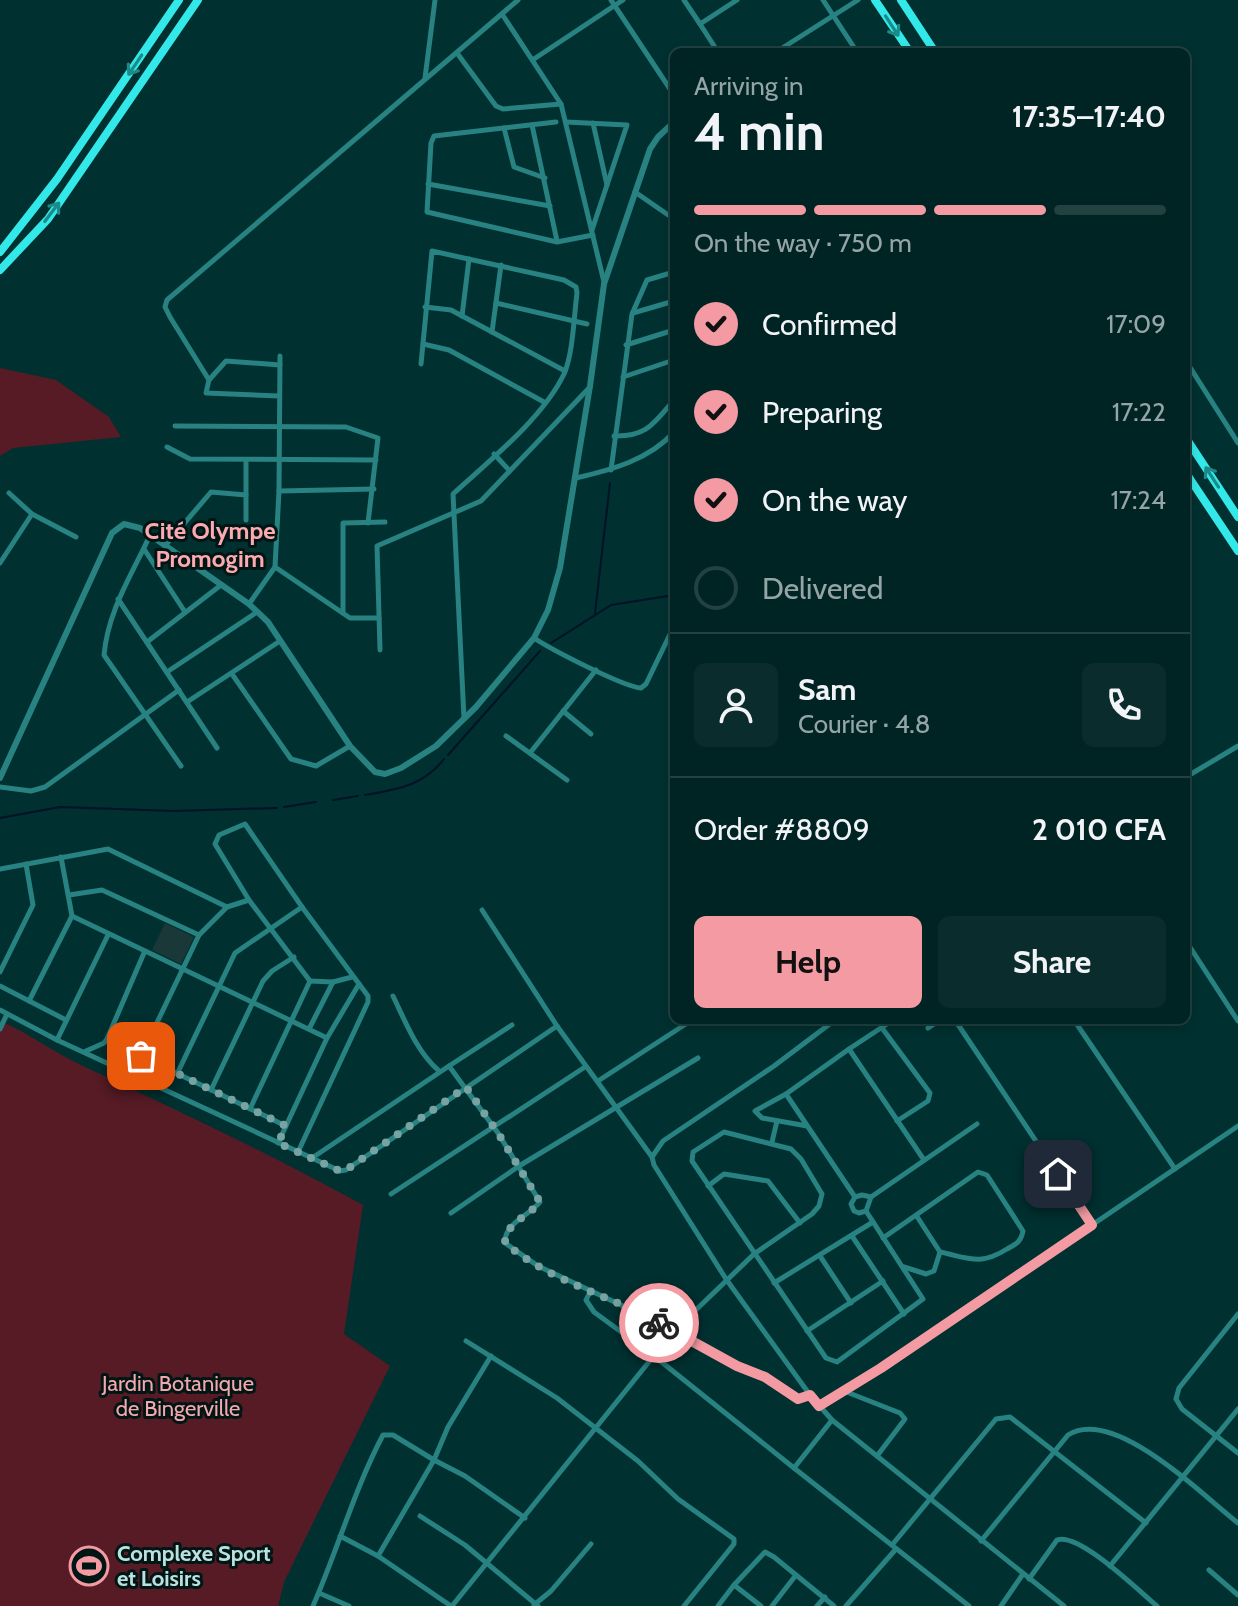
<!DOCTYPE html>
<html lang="en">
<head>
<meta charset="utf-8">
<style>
	body { margin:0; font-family:Cabin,sans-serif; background:#0a2c2c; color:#f1f3f6; height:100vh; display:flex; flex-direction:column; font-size:30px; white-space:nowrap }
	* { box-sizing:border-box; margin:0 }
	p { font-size:26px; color:#95a4a6 }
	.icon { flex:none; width:44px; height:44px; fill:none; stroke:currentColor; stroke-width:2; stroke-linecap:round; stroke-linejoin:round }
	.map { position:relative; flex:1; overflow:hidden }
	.details { position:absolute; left:670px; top:48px; width:520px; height:976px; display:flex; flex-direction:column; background:#002424; border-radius:12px; box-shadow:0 4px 12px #0003,0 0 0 2px #224141 }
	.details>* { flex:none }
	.pin { position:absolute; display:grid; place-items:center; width:68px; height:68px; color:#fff; margin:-34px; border-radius:16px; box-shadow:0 4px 12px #0006 }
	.courier { position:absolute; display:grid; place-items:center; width:80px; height:80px; margin:-40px; border:6px solid #f49aa2; border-radius:50%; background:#fff; color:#222; box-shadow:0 2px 10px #0007 }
	.summary em { font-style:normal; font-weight:800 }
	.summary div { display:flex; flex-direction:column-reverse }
	.summary { display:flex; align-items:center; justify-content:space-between; height:136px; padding:0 24px }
	h1 { font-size:52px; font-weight:800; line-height:60px }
	.bar { display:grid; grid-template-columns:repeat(4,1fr); gap:12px 8px; align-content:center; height:96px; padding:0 24px }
	.bar i { height:10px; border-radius:6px; background:#224141 }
	.bar .active { background:#f49aa2 }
	.bar p { grid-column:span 4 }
	.line { display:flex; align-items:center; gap:20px; padding:0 24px; border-top:2px solid #224141 }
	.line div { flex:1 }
	.round { display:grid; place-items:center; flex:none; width:84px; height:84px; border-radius:12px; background:#0a2c2c }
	ol { padding:0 24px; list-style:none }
	li { display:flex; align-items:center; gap:24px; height:88px }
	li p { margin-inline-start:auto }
	li .icon { padding:8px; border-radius:50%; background:#f49aa2; color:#111; stroke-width:4 }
	li:last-child { color:#95a4a6 }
	li i { width:44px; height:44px; border:4px solid #224141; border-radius:50% }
	.action { display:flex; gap:16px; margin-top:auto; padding:16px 24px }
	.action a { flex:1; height:92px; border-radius:12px; background:#f49aa2; color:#111; font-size:32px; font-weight:800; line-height:92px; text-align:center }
	.action a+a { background:#0a2c2c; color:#f1f3f6 }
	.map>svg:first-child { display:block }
	.built { fill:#193837 }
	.green { fill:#561b25 }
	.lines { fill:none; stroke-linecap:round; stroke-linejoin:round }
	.stream { stroke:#021227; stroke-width:2 }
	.minor { stroke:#278281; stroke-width:5 }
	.tertiary { stroke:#278281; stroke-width:6 }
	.trunk { stroke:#32e8e8; stroke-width:8 }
	.oneway { stroke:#1c8a89 }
	.done { stroke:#79a3a2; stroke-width:8; stroke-dasharray:0 14.4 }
	.route { stroke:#f49aa2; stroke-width:10 }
	.labels { text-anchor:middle; stroke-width:6; stroke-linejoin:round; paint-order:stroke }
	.park-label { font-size:22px; fill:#f5a7ad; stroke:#001615 }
	.poi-label { font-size:22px; font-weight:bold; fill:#bae1e0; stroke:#001615; text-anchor:start }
	.neighbourhood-label { font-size:24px; font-weight:bold; fill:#fda9b0; stroke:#001615 }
</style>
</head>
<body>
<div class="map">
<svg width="1238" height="1606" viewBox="0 0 1238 1606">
	<rect width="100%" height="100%" fill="#003030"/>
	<polygon class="built" points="165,923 194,937 181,964 152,950"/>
	<g class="green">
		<polygon points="0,368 56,380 109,417 121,437 13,448 0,456"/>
		<path d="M0,1021C29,1033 53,1052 81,1065C176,1110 271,1154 363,1205L344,1334L390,1366L284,1582L278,1606H0Z"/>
	</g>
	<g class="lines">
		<g class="stream">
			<polyline points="595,613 610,483"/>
			<polyline points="551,643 611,605 674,595"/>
			<polyline points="448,755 540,651"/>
			<path d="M365,795C398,789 423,786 444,759"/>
			<polyline points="333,800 358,796"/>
			<polyline points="284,807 316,802"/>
			<polyline points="0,818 60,807 174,811 277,808"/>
		</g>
		<g class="minor">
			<polyline points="611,0 674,95"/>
			<polyline points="684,0 700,24 737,0"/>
			<polyline points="823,0 857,52"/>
			<polyline points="502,14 561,104 604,282"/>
			<polyline points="700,24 718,52"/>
			<polyline points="776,52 858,0"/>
			<polyline points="457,53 496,106 503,109 561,104"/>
			<polyline points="534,59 623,0"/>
			<polyline points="425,78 435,0"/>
			<polyline points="556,122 434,136 431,143 427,212 557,242 593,235"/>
			<polyline points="566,122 627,125 592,230"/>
			<polyline points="593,123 607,185"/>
			<polyline points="532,125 557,241"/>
			<polyline points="504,128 514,167 545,178"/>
			<polyline points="428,184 550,206"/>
			<polyline points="635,192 674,219"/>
			<polyline points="496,303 587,324"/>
			<polyline points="425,307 451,310 565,371"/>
			<polyline points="633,313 674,301"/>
			<polyline points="462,316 469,259"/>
			<polyline points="492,332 501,265"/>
			<polyline points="423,344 449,350 544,402"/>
			<polyline points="626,345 674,330"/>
			<polyline points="1186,361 1238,443"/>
			<path d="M421,364L432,251L564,280L576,287L577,293C574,316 573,354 564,374C543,418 489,461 453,494L464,718"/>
			<polyline points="623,377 674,360"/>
			<polyline points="209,380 170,317 165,307 167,300 518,0"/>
			<polyline points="279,396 206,393 209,380 226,361 280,365"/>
			<polyline points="175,426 346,427 378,438 368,523"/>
			<path d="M614,436C647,437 654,423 674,400"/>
			<polyline points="167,447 190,459 376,460"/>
			<polyline points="494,454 509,470"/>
			<polyline points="611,470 632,314 647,280 674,272"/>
			<path d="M576,478C611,470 649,460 674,432"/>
			<polyline points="279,491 374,489"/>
			<polyline points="9,493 32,514 76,537"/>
			<polyline points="246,520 246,461"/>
			<path d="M150,535C132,575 108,610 104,655L181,766"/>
			<polyline points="165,546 211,492 246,495"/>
			<polyline points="144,549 185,612"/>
			<polyline points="0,563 32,514"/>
			<polyline points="275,567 350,618 379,618"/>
			<polyline points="118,599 217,748"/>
			<polyline points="249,604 275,567 279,491 280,356"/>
			<polyline points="343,613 343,523 385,522"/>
			<path d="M534,638C552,650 624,687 641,688L646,684L674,626"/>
			<polyline points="147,642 221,585"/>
			<polyline points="380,650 377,546 481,501 590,387"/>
			<polyline points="167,672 257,612"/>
			<polyline points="232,674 291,759 316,766 350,746"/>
			<polyline points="187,702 280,641"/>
			<polyline points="563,711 591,734"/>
			<polyline points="506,736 567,780"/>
			<polyline points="530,753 596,670"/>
			<polyline points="1186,777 1238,746"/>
			<polyline points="0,787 31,791 45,787 179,690"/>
			<polyline points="0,869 108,849 227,907"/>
			<polyline points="69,895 102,890 199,935"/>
			<polyline points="482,910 557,1026 652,1157"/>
			<polyline points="72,916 327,1038"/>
			<polyline points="1186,941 1238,1021"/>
			<polyline points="0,972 33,905 26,864"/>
			<polyline points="310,981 333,982 352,977"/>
			<polyline points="0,986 66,1020"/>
			<path d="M393,996C406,1023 417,1052 439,1071"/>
			<polyline points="29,1001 72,916 61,857"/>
			<polyline points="0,1010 57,1040 340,1171 346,1170 557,1026"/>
			<polyline points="835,1020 774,1066 663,1141 652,1157 654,1165 726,1279 810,1395 832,1420 1064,1606"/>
			<polyline points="893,1020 849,1049 924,1160"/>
			<polyline points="955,1020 1092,1225"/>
			<polyline points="1074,1020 1175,1169"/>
			<path d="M512,1025L449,1066L498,1133L540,1202C529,1216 504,1223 505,1243L538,1266L655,1321L737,1366L758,1373L798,1399L810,1395"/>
			<polyline points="882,1028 930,1093 928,1101 897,1121"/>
			<polyline points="928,1028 940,1020"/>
			<polyline points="0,1029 7,1014"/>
			<polyline points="309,1029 333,982"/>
			<polyline points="57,1040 108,935"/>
			<polyline points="86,1051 104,1043 107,1039 144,953"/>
			<polyline points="141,1056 286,1126"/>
			<polyline points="128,1072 141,1056 199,935 227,907 249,900"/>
			<polyline points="177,1074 235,953 302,907"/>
			<polyline points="598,1081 692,1020"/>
			<polyline points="211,1090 263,981 272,971 294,957"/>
			<polyline points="786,1094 855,1197"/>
			<polyline points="250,1109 310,981"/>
			<polyline points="807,1126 762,1118 755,1111 786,1094 849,1049"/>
			<polyline points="772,1142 777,1121"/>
			<polyline points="278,1143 327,1038 359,984"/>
			<polyline points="298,1152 368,1002 368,996 302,907 245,824 219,835 215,844 249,900 310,981"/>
			<polyline points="312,1158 449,1066"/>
			<polyline points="708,1186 724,1174 768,1181 800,1223"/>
			<polyline points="391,1194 585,1067"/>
			<polygon points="862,1195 871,1197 866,1211 859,1213 854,1211 851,1204 855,1197"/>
			<polyline points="871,1197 977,1124"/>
			<polyline points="451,1213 519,1166 698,1058"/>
			<polyline points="852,1236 904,1314"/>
			<path d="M883,1238L978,1172L987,1175L1023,1231C1021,1242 1016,1244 1007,1249C980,1266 969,1258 940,1252L916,1215"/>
			<polyline points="820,1256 851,1303"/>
			<polyline points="904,1267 926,1274 934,1271 940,1252"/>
			<polyline points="774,1283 873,1222"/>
			<polyline points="590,1292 586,1300 594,1312 654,1356 794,1468"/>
			<polyline points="1238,1314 1179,1388 1176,1399 1182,1409 1238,1453"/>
			<polyline points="807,1331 883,1281"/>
			<polyline points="466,1341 557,1398 638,1461 678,1499 734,1539 734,1544 684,1606"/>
			<polyline points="491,1356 448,1427 434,1460 465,1476 525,1518"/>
			<polyline points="844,1391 900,1413 905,1419 877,1456"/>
			<polyline points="819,1406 881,1368 1238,1126"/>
			<polyline points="832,1420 794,1468 969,1606"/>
			<polyline points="420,1516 465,1545 538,1606"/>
			<path d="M981,1541L1068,1435C1114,1406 1202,1495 1238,1523"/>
			<polyline points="892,1545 996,1419 1010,1417 1146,1523"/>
			<polyline points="378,1556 451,1606"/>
			<polyline points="1110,1566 1238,1409"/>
			<polyline points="1209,1570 1238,1595"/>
			<path d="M1029,1579L1057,1540C1079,1532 1139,1591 1157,1606"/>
			<polyline points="734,1585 761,1606"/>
			<polyline points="319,1593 349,1606"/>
			<polyline points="534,1605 551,1591 591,1544"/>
			<path d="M313,1606C338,1549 354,1490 383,1435H393L434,1460L378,1556L340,1536"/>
			<polyline points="452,1606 673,1332 754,1254 812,1214 819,1206 822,1194 801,1159 791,1149 724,1132 693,1152 692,1161 826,1358 837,1362 923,1299 866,1211"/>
			<polyline points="718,1606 734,1585 765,1552 774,1557 834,1606"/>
			<polyline points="772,1606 796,1575"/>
			<polyline points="817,1606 825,1597"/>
			<polyline points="846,1606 896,1549"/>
			<polyline points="1001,1606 1023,1574"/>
		</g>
		<polyline class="tertiary" points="0,778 112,533 124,524 140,528 249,604 268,622 350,746 375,772 385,774 401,768 436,746 476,707 534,638 548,610 560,568 590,386 604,284 650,149 658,137 674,122"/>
		<g class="trunk">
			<polyline points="875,0 910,52"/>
			<polyline points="901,0 935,52"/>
			<polyline points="0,252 57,179 179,0"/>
			<polyline points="0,270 48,219 198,0"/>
			<polyline points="1186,438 1238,517"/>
			<polyline points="1186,473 1238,551"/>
		</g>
	</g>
	<defs><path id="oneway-shaft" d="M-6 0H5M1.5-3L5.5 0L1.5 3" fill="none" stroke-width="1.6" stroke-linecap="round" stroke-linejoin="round" transform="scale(2)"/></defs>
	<g class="oneway">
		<use href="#oneway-shaft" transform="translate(892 26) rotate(57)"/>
		<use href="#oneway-shaft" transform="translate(135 65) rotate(124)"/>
		<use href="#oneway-shaft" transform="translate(52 212) rotate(-53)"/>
		<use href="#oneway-shaft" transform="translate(1212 477) rotate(-123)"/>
	</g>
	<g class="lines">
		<path class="done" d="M141,1056L286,1126L278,1143L340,1171L346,1170L466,1087L498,1133L540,1202C529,1216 505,1223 505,1243C549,1281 609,1295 659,1323"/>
		<polyline class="route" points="659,1323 737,1366 765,1377 798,1399 810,1395 819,1406 881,1368 1092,1225 1058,1174"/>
	</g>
	<defs>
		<symbol id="stadium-ring" viewBox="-11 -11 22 22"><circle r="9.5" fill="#001615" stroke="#f49aa2" stroke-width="1.5"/><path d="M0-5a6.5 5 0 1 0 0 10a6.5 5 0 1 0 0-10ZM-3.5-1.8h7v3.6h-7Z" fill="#f49aa2"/></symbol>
	</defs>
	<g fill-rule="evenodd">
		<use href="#stadium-ring" x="67" y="1544" width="44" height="44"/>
	</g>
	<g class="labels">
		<g class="park-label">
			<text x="178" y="1391">Jardin Botanique<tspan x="178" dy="25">de Bingerville</tspan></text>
		</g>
		<g class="poi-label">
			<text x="117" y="1561">Complexe Sport<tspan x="117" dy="25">et Loisirs</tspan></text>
		</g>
		<g class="neighbourhood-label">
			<text x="210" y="539">Cité Olympe<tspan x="210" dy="28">Promogim</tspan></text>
		</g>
	</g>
</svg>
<div class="pin" style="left:141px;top:1056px;background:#ea580c"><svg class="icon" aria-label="bag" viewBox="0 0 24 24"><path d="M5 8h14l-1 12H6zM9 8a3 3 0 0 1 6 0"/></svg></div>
<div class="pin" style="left:1058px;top:1174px;background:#1f2937"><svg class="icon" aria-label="home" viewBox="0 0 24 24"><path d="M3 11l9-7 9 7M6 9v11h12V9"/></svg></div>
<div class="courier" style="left:659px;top:1323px"><svg class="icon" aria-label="bike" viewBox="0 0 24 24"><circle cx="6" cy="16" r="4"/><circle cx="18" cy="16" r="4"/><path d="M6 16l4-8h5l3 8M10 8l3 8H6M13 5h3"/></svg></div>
<section class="details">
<div class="summary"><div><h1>4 min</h1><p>Arriving in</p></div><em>17:35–17:40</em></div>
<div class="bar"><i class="active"></i><i class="active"></i><i class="active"></i><i></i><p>On the way · 750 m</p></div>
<ol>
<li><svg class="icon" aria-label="check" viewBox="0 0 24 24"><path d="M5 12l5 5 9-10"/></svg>Confirmed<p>17:09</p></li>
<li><svg class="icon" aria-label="check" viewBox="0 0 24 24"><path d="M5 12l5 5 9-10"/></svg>Preparing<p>17:22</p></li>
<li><svg class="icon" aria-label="check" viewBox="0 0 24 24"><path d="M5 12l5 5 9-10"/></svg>On the way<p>17:24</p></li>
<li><i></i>Delivered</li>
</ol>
<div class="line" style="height:144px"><a class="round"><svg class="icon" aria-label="person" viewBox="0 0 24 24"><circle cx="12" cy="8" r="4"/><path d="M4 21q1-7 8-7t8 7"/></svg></a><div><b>Sam</b><p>Courier · 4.8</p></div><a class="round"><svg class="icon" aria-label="phone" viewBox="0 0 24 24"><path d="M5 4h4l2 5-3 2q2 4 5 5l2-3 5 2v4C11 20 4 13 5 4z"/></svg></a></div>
<div class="line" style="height:104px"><div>Order #8809</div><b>2 010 CFA</b></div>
<div class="action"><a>Help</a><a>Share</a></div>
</section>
</div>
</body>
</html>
